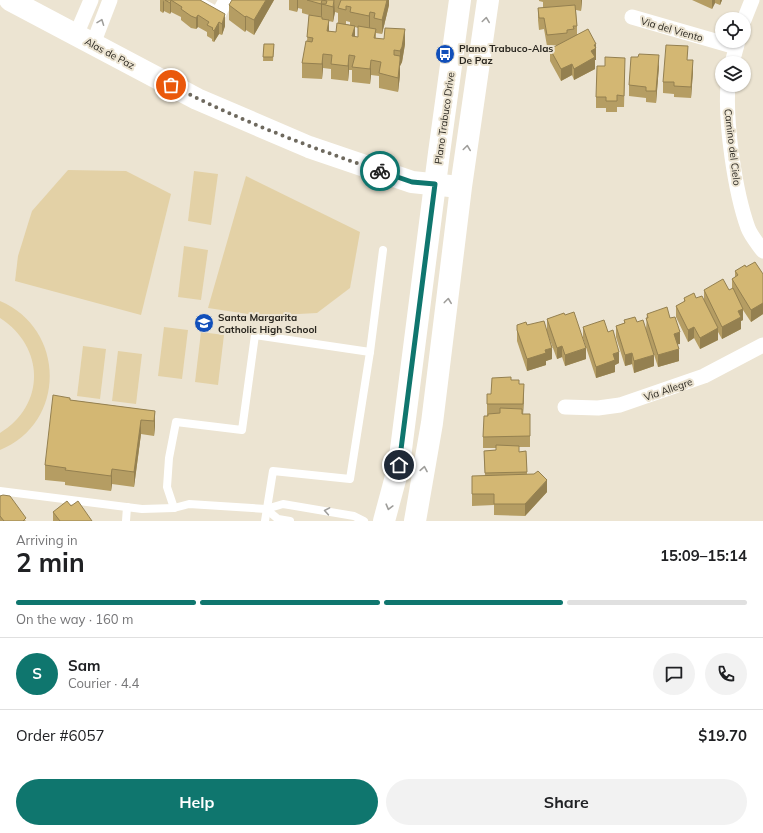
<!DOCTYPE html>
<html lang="en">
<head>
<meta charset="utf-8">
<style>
	body { margin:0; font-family:Mulish,sans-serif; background:#f2f2f2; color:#202124; height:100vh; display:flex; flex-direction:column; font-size:15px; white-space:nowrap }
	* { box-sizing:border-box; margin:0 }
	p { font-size:13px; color:#757577 }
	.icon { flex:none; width:22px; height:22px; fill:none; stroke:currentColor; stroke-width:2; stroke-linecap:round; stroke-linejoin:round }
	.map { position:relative; height:521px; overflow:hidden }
	.sheet { display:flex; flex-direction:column; background:#fff; flex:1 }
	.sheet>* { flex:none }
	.controls { position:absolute; left:715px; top:12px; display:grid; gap:8px }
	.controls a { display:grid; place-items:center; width:36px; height:36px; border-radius:50%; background:#fff; box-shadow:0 1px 3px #0004; font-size:20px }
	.pin { position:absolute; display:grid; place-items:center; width:34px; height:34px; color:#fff; margin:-17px; border:2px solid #fff; border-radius:50%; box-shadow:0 1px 4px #0007 }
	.courier { position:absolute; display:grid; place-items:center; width:40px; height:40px; margin:-20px; border:3px solid #0f766e; border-radius:50%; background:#fff; color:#222; box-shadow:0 1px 5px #0007 }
	.head em { font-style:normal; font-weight:700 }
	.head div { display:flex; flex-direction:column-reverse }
	.head { display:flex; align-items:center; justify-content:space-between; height:68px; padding:0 16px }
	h1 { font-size:26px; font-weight:700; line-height:30px }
	.bar { display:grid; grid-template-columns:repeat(4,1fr); gap:6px 4px; align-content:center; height:48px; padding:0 16px }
	.bar i { height:5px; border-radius:3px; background:#e0e0e0 }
	.bar .on { background:#0f766e }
	.bar p { grid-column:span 4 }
	.line { display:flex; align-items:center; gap:10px; padding:0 16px; border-top:1px solid #e0e0e0 }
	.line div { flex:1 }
	.round { display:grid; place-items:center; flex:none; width:42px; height:42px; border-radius:21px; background:#f2f2f2 }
	.primary-button { display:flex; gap:8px; margin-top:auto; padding:8px 16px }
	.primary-button a { flex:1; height:46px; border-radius:24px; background:#0f766e; color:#fff; font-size:16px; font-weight:700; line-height:46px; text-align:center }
	.primary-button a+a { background:#f2f2f2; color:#202124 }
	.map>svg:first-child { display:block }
	.pitch { fill:#e3d1a6 }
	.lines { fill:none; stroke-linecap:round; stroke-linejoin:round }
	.lane { stroke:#fff; stroke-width:8 }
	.street { stroke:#fff; stroke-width:15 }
	.secondary { stroke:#fff; stroke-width:22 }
	.wall { fill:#b59d63; fill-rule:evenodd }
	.shaded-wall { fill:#948050 }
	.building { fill:#d3b773; stroke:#948050 }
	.oneway { stroke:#9f9e9b }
	.done { stroke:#6e695e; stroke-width:4; stroke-dasharray:0 7.2 }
	.route { stroke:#0f766e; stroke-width:5 }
	.labels { text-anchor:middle; stroke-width:4; stroke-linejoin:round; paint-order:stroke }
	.street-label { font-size:10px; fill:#2a2720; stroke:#ece4d2 }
	.poi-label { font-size:10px; font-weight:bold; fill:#2a2720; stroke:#ece4d2; text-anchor:start }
</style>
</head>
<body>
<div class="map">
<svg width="763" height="521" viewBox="0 0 763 521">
	<rect width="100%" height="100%" fill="#ece4d2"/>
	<g class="pitch">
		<polygon points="68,170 126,171 171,194 141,315 15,281 18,256 32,211"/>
		<polygon points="194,171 218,174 211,225 188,221"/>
		<polygon points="246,176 360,232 350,288 317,313 261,316 208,308"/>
		<polygon points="184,246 208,250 201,300 178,297"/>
		<path d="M0,301C66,329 67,423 0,450V433C46,405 45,347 0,318Z"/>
		<polygon points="164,327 188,330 182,379 158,376"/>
		<polygon points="201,332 224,335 218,385 195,382"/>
		<polygon points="83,346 106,349 100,399 77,396"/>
		<polygon points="118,351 142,354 136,404 112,401"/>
	</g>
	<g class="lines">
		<g class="lane">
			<polyline points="370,352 383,250"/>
			<polyline points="0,491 142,509 174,508 189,504 266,509 283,504 354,516 364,521"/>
			<polyline points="174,508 167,487 169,458 176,422 242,430 255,335 370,352 350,479 273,471 265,521"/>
			<polyline points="266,509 278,519 290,521"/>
			<polyline points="126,521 127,507"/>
		</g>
		<g class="street">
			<polyline points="190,0 218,15 226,0"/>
			<polyline points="632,17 736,47"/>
			<polyline points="744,20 752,0"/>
			<polyline points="76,35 91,0"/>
			<polyline points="93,44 110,0"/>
			<polyline points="732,63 738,41"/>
			<path d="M728,85C725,123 735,192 748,228C751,236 758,244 763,251"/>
			<polyline points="565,407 598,408 620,405 704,376 763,345"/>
		</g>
		<g class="secondary">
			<polyline points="10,0 197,99 309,147 412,182 450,186"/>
			<polyline points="384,521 399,465 439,153 460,0"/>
			<polyline points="415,521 432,423 461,187 488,0"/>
		</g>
	</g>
	<g class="wall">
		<polygon points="160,0 200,0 225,26 222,35 219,34 214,42 212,41 212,39 207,36 207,32 198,27 196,29 191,28 181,20 181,17 171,12 170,14 164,11 163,13 160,11"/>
		<polygon points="274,0 254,35 246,30 245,32 229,20 229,5"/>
		<path d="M289,0H389V5L382,34L376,33V38L405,44L402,62L400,66V75L398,92L379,88V76L371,75L370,84L352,82V70H349L348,81L331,79V69L323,68L322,79L302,78V63L307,41L309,15L302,13V9L298,8L297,12L289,10ZM335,12L338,13V23L336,32L329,31V21L333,22ZM346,21L350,22V25L346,24ZM355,27L358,28V37H355Z"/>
		<polygon points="539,0 582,0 581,11 576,10 577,26 577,34 596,55 596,60 595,60 595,69 574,80 572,75 561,81 550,61 550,49 558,45 547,46 544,29 539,30 538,20 538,8 545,8 543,8 543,2 539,1"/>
		<polygon points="692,0 722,0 720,5 715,3 712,9"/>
		<polygon points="264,44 274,44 273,61 263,61"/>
		<polygon points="638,57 659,66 656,103 646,102 646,98 629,96 629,85"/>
		<polygon points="688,60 693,71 691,98 674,97 674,94 663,93 663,82"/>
		<polygon points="625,69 624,107 617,107 617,112 606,112 606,108 596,108 596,97"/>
		<polygon points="746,267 763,274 763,314 751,322 743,310 743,320 741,321 741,329 722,339 718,332 718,340 700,349 694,338 688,342 676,317 676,306 684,302 684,298 696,298 704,300 704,290 729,290 732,289 732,279 735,277 735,271"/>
		<polygon points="647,314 670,318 680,344 677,344 679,361 658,367 646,330"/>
		<polygon points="565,315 586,359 565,366 562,357 557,359 547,332 552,359 546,361 546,365 527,371 517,341 517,325 527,325 547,330 547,319"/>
		<polygon points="624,320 654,366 634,373 632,364 625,366 616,337 616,326 624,323"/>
		<polygon points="583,327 608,332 619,363 615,365 615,372 596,378 583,338"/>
		<polygon points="511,380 519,384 524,395 523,414 530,414 530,447 519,447 519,452 526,451 527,474 547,492 525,516 494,515 494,505 472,506 472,476 485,476 484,451 496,450 496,448 483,448 483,437 487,415 487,394 491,394"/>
		<polygon points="70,400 155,411 155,426 154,436 141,434 134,487 112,484 111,491 65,485 65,482 45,480 45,465"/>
		<polygon points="0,496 26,521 0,521"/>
		<polygon points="71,506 92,521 53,521 53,512"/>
	</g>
	<g class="shaded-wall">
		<polygon points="164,0 164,11 163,13 163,2"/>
		<polygon points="171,0 171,12 170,14 170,3"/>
		<polygon points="266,0 274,0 254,35 254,20"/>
		<polygon points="297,0 298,0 298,8 297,12"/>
		<polygon points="322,0 322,15 321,18 321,4"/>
		<polygon points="334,0 335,12 333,22 333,7"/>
		<polygon points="387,0 389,0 389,5 382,34 382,20"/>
		<polygon points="581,0 582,0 581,11"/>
		<polygon points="712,0 715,0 715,3 712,9"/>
		<polygon points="720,0 722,0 720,5"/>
		<polygon points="370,12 370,27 369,31 369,16"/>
		<polygon points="225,14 225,26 222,35 222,24"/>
		<polygon points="198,15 198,27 196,29 196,18"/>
		<polygon points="246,16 246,30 245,32 245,17"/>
		<polygon points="329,20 329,35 327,31"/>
		<polygon points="219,22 219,34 214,42 214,31"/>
		<polygon points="355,26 355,40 352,36"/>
		<polygon points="405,29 405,44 402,62 400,66 400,51"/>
		<polygon points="596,44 596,60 595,60 595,69 574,80 574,69 594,45"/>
		<polygon points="323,54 323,68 322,79 322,64"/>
		<polygon points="349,55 349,70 348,81 348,66"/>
		<polygon points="659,55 659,66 656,103 656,91"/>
		<polygon points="371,60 371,75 370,84 370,69"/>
		<polygon points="400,60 400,75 398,92 398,78"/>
		<polygon points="693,60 693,71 691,98 691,87"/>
		<polygon points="572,64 572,75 561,81 561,69"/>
		<polygon points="763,303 763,314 751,322 751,310"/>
		<polygon points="743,309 743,320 741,321 741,329 722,339 722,327 738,311"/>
		<polygon points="694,327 694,338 688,342 688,330"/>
		<polygon points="718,328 718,340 700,349 700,338"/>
		<polygon points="680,332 680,344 674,345 674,334"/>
		<polygon points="562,346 562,357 557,359 557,348"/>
		<polygon points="552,348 552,359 546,361 546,365 527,371 527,359 545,350"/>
		<polygon points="586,348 586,359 565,366 565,355"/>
		<polygon points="679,349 679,361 658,367 658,355"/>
		<polygon points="619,352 619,363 615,365 615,372 596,378 596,367 613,354"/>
		<polygon points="632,353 632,364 625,366 625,355"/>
		<polygon points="654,355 654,366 634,373 634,361"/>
		<polygon points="524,384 524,395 523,415 523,404"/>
		<polygon points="155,411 155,426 154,436 154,421"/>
		<polygon points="141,420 141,434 134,487 134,472"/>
		<polygon points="112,469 112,484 111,491 111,476"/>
		<polygon points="547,480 547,492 525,516 525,504"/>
	</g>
	<g class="building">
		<polygon points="165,0 200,0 225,14 222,24 219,22 214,31 212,29 213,28 207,25 209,22 198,15 196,18 191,16 181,9 182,7 171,0 170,3"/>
		<polygon points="232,0 266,0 254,20 246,16 245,17 229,5"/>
		<polygon points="307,0 322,0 321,4"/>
		<polygon points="322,0 334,0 333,7 322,4 326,4 327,1"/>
		<polygon points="341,0 387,0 382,20 374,18 375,13 370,12 369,16 350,12 351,7 346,6 346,10 338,8"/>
		<polygon points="575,5 577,26 573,26 574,29 567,30 567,33 547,35 544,18 539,18 538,8"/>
		<polygon points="309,15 322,17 322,19 329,20 327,31 336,32 337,23 355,26 352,36 358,37 358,26 376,29 374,38 384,39 385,28 405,29 402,47 400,51 394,50 394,55 400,56 400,60 398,78 379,73 381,62 371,60 370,69 352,67 355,56 349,55 348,66 331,64 332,55 323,54 322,64 302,63 306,41 312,42 313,38 307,37"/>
		<polygon points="588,29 596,44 594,45 596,48 591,51 595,57 574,69 572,64 561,69 550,49"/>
		<polygon points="264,44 274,44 273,57 263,57"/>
		<polygon points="666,45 688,46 687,60 693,60 691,87 674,86 674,82 663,82"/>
		<polygon points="639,54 659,55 656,91 646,91 646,87 629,85 631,57 638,57"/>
		<polygon points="605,57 625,58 624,96 617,95 617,101 606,101 606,97 596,97 597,66 605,66"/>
		<polygon points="755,262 763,274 763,303 751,310 732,279 738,275 735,271 745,265 746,267"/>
		<polygon points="723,279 729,290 733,288 743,309 738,311 741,317 722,327 704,290"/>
		<polygon points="694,293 696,298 702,296 718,328 700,338 694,327 688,330 676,306 685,301 684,298"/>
		<polygon points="667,307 670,318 675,317 680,332 674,334 679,349 658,355 646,318 648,318 647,314"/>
		<polygon points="574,312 586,348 565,355 562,346 557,348 547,319 564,313 565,315"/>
		<polygon points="635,317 637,322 643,320 654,355 634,361 632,353 625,355 616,326 625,323 624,320"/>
		<polygon points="604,320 608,332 613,330 619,352 613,354 615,360 596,367 583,327"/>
		<polygon points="544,321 552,348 545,350 546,353 527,359 517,330 517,325 526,322 527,325"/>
		<polygon points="511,377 511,380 519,380 519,384 524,384 523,404 487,404 487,394 491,394 492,378"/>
		<polygon points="53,395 70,398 70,400 155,411 154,421 141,420 134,472 112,469 111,476 65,470 66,468 45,465"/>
		<polygon points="500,408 522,409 522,414 530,414 530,436 483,437 484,416 488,416 488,414 500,413"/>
		<polygon points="496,445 519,446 519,452 526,451 527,472 485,473 484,451 496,450"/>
		<polygon points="538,471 547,480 525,504 494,504 494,494 472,494 472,476 534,474"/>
		<polygon points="3,495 10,496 26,518 23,521 4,521 0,516 0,496"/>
		<polygon points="67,501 71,506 78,501 92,521 60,521 53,512"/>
	</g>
	<defs><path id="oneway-chevron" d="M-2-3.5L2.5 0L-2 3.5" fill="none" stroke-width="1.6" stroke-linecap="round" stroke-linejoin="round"/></defs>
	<g class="oneway">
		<use href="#oneway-chevron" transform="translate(486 20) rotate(-82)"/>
		<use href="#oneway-chevron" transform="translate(101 22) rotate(-69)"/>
		<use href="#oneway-chevron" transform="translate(467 148) rotate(-82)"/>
		<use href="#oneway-chevron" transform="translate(448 301) rotate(-83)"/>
		<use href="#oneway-chevron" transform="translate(424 469) rotate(-80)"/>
		<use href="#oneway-chevron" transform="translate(389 507) rotate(105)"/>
		<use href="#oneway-chevron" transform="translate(327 511) rotate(-170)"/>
	</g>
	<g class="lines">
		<path class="done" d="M171,85C238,120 309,147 380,171"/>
		<polyline class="route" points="380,171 412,182 435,184 399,465"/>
	</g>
	<defs>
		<symbol id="bus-disc" viewBox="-11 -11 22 22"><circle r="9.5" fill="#114fba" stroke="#ece4d2"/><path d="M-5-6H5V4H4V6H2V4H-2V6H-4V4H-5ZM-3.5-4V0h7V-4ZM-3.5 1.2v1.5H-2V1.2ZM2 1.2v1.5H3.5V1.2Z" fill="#fff"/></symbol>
		<symbol id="school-disc" viewBox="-11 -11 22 22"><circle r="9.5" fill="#114fba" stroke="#ece4d2"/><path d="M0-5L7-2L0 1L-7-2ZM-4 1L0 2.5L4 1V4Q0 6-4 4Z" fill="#fff"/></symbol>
	</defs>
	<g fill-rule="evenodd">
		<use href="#bus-disc" x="434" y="43" width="22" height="22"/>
		<use href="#school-disc" x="193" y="312" width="22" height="22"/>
	</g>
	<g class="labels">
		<g class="street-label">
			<text transform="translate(672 29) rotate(16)" y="4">Via del Viento</text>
			<text transform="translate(110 53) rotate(28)" y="4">Alas de Paz</text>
			<text transform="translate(444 118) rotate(-82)" y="4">Plano Trabuco Drive</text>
			<text transform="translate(733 147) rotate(83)" y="4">Camino del Cielo</text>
			<text transform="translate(668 389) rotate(-19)" y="4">Via Allegre</text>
		</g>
		<g class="poi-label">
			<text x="459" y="52">Plano Trabuco-Alas<tspan x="459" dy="12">De Paz</tspan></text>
			<text x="218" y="321">Santa Margarita<tspan x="218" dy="12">Catholic High School</tspan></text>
		</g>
	</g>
</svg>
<div class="controls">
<a><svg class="icon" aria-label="locate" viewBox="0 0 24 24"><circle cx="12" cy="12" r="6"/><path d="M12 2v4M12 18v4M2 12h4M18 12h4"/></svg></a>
<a><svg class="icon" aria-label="layers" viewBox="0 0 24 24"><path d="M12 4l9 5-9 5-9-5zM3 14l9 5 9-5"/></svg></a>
</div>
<div class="pin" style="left:171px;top:85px;background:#ea580c"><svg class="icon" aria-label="bag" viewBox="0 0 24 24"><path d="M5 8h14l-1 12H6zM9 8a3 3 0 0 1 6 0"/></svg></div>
<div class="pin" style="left:399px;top:465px;background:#1f2937"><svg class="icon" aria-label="home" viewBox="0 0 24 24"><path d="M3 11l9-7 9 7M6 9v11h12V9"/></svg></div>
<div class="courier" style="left:380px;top:171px"><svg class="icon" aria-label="bike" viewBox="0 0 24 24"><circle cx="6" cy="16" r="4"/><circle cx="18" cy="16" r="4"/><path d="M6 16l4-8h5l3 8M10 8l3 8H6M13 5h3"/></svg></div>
</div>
<section class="sheet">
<div class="head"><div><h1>2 min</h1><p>Arriving in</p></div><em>15:09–15:14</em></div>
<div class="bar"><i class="on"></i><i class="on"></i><i class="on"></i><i></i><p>On the way · 160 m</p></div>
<div class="line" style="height:72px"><b class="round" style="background:#0f766e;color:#fff">S</b><div><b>Sam</b><p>Courier · 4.4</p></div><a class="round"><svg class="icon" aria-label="chat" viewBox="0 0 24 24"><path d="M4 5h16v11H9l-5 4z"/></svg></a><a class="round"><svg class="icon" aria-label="phone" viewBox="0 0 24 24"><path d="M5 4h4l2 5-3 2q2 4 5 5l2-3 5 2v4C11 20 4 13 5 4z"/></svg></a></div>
<div class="line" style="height:52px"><div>Order #6057</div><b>$19.70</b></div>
<div class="primary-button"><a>Help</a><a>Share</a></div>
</section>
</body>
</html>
